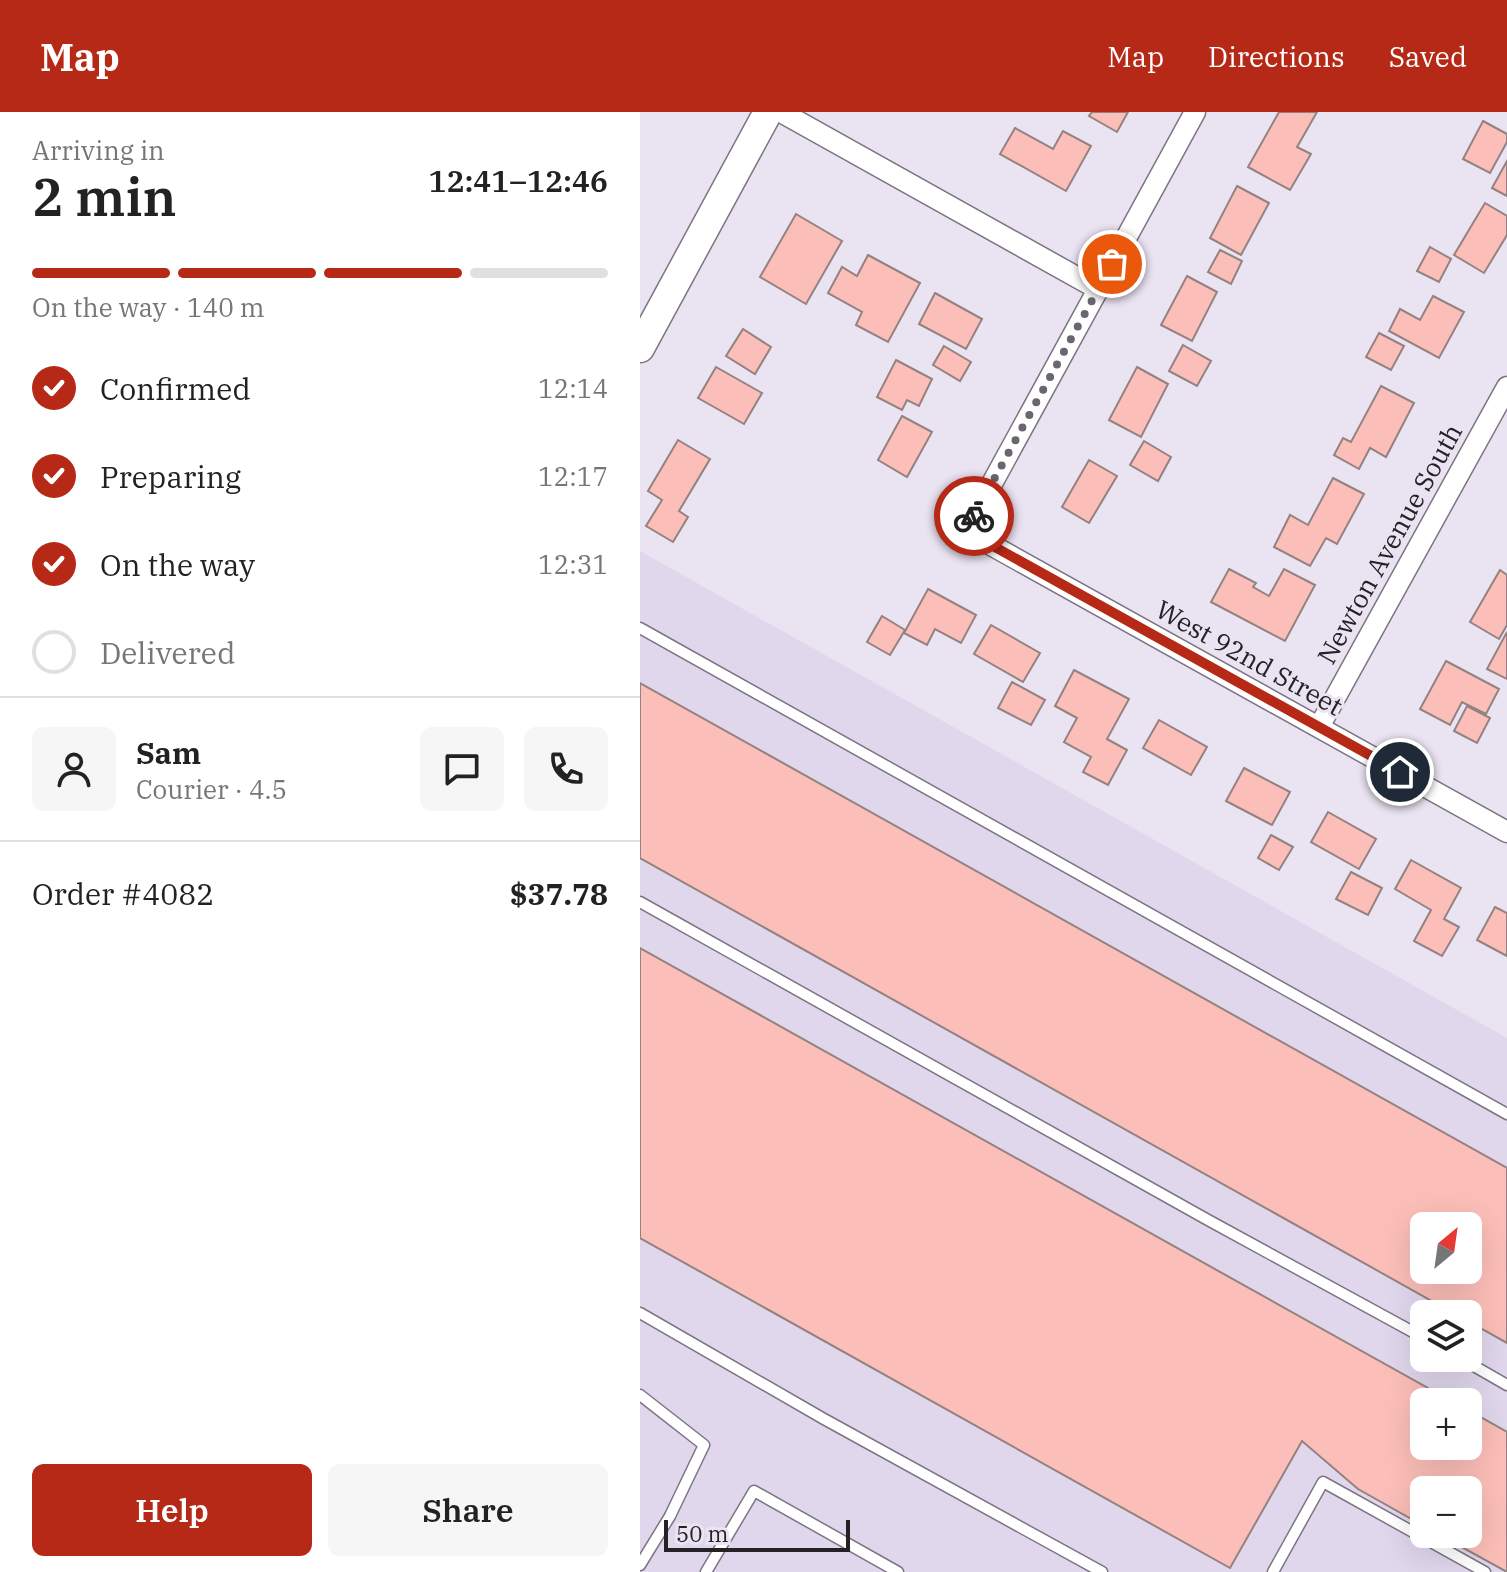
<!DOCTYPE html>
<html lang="en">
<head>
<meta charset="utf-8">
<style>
	body { margin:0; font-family:"IBM Plex Serif",serif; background:#f6f6f6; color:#222; height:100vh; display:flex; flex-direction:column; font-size:30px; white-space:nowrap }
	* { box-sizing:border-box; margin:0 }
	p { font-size:26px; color:#767676 }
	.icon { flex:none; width:44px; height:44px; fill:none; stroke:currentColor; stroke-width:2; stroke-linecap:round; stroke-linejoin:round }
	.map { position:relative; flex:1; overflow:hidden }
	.sheet { display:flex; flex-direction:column; background:#fff; width:640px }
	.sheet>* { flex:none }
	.needle { width:52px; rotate:29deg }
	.fabs { position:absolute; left:770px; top:1100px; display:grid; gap:16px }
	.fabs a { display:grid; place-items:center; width:72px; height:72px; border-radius:12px; background:#fff; box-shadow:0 8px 32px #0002; font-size:40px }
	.scale { position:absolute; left:24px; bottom:20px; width:186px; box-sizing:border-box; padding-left:8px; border:4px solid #252227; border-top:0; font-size:22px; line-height:28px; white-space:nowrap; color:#252227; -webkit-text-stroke:6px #eae3f2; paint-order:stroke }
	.pin { position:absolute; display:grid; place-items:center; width:68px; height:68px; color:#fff; margin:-34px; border:4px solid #fff; border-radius:50%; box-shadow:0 2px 8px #0007 }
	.courier { position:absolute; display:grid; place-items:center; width:80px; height:80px; margin:-40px; border:6px solid #b62916; border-radius:50%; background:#fff; color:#222; box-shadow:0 2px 10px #0007 }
	.summary em { font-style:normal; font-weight:600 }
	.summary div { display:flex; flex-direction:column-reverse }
	.summary { display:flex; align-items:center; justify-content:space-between; height:136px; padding:0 32px }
	h1 { font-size:52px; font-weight:600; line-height:60px }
	.bar { display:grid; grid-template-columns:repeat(4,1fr); gap:12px 8px; align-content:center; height:96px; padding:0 32px }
	.bar i { height:10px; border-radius:6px; background:#e0e0e0 }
	.bar .current { background:#b62916 }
	.bar p { grid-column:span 4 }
	.line { display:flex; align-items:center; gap:20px; padding:0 32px; border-top:2px solid #e0e0e0 }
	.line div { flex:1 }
	.round { display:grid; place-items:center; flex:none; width:84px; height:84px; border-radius:12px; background:#f6f6f6 }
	ol { padding:0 32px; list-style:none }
	li { display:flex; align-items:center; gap:24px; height:88px }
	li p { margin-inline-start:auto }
	li .icon { padding:8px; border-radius:50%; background:#b62916; color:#fff; stroke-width:4 }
	li:last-child { color:#767676 }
	li i { width:44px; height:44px; border:4px solid #e0e0e0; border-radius:50% }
	.primary-button { display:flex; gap:16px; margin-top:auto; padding:16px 32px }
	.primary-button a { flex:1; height:92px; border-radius:12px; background:#b62916; color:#fff; font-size:32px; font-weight:600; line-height:92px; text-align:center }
	.primary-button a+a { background:#f6f6f6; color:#222 }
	header { display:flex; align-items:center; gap:48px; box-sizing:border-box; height:112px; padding:0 40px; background:#b62916; color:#fff }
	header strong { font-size:38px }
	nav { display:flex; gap:44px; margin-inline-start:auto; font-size:28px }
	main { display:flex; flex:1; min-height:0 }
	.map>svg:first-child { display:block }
	.built { fill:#e1d7ed; fill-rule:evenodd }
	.building { fill:#fcbeb8; stroke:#938280; stroke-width:2; fill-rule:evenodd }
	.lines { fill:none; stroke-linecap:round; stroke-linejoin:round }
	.service-casing { stroke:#7b7582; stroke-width:13 }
	.minor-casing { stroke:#7b7582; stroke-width:23 }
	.secondary-casing { stroke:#7b7582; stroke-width:31 }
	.service { stroke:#fff; stroke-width:10 }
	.minor { stroke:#fff; stroke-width:20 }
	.secondary { stroke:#fff; stroke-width:28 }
	.done { stroke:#6a666e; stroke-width:8; stroke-dasharray:0 14.4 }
	.route { stroke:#b62916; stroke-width:10 }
	.labels { text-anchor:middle; stroke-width:6; stroke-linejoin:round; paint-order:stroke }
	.street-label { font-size:26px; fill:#252227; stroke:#eae3f2 }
</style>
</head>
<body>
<header>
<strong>Map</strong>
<nav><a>Map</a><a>Directions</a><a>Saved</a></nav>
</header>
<main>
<section class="sheet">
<div class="summary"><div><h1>2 min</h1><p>Arriving in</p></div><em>12:41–12:46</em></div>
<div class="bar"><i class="current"></i><i class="current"></i><i class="current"></i><i></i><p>On the way · 140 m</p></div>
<ol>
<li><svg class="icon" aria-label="check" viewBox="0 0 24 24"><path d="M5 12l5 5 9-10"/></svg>Confirmed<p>12:14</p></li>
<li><svg class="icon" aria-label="check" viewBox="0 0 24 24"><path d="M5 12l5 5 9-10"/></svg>Preparing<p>12:17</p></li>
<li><svg class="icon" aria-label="check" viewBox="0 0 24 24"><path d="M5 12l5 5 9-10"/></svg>On the way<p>12:31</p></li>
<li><i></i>Delivered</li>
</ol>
<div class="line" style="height:144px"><a class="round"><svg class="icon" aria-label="person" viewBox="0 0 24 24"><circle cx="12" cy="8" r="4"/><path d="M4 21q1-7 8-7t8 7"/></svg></a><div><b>Sam</b><p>Courier · 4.5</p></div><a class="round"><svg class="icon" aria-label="chat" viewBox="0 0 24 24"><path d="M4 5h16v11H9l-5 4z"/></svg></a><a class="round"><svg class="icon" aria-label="phone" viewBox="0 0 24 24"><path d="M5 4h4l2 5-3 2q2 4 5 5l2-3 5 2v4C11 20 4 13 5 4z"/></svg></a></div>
<div class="line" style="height:104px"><div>Order #4082</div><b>$37.78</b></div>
<div class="primary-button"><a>Help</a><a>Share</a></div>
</section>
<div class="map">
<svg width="867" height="1460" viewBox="0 0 867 1460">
	<rect width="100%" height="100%" fill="#eae3f2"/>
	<path class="built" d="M0,439L867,926V1460H0ZM784,1114H828V1158H784ZM784,1202H828V1246H784ZM784,1290H828V1334H784ZM784,1378H828V1422H784Z"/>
	<g class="building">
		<polygon points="452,0 488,0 477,20 449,4"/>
		<polygon points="639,0 677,0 657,35 671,42 650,78 608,55"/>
		<polygon points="843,9 867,22 867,30 850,61 823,47"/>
		<polygon points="375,16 413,37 423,19 451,34 426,79 360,42"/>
		<polygon points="867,49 867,84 852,76"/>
		<polygon points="597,74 629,91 601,143 570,126"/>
		<polygon points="845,91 867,104 867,123 844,161 814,143"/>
		<polygon points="156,102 202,129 166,192 120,165"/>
		<polygon points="790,135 811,147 799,170 777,159"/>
		<polygon points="580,138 602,149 591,172 568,160"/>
		<polygon points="228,143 280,171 248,230 216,213 222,200 188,181 202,155 217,164"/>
		<polygon points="547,164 577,180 552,229 521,213"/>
		<polygon points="295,181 342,207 326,237 279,212"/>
		<polygon points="793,184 824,200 799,246 749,219 760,197 780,208"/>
		<polygon points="103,217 131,235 115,262 86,244"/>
		<polygon points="739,221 764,234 751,258 726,245"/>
		<polygon points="543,233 571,249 557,274 529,259"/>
		<polygon points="304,234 331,250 320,269 293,253"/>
		<polygon points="256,248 292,267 279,294 267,288 262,298 237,285"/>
		<polygon points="76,255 122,281 104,312 58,286"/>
		<polygon points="497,255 528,272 501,325 469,308"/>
		<polygon points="741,274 774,291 746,345 730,336 719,357 694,343 703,326 711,330"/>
		<polygon points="262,304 292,320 267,365 238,348"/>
		<polygon points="38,328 70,347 39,399 48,405 33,430 6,414 22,388 8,379"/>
		<polygon points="504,329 531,345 518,369 490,353"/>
		<polygon points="449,348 477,364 449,411 422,395"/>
		<polygon points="693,366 724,382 697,432 686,426 670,454 634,435 650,403 668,413"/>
		<polygon points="589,457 616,471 613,475 629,484 644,457 675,473 645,529 571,490"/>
		<polygon points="860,458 867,463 867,513 859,527 830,510"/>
		<polygon points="288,477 336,503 321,531 295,517 287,533 264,521"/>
		<polygon points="242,504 265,518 250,543 227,530"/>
		<polygon points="351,513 400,541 383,570 334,542"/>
		<polygon points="867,520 867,567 847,557"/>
		<polygon points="806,549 859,577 846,602 822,590 810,613 780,597"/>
		<polygon points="434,558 489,587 467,627 487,638 468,673 443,660 451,645 424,630 437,606 415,594"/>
		<polygon points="372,570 405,588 391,613 358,596"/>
		<path d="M0,571L867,1056V1231L828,1209V1202H815L0,746ZM784,1114H828V1158H784Z"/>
		<polygon points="827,594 850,606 837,631 814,619"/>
		<polygon points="519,608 567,635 551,663 503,636"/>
		<polygon points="604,656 650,680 632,713 586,689"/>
		<polygon points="688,700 736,727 719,757 671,730"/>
		<polygon points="631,723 653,735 639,758 618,746"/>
		<polygon points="771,748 821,776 804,807 819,815 802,844 774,829 791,798 755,777"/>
		<polygon points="711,760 742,776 728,803 696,787"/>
		<polygon points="855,795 867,801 867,844 837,828"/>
		<polygon points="0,836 813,1290 784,1290 784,1334 828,1334 828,1298 867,1320 867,1460 798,1422 828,1422 828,1378 784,1378 784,1414 718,1377 662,1329 590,1456 0,1126"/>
	</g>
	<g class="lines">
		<defs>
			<g id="service">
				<polyline points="0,516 867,1002"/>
				<polyline points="0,790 568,1108 784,1226"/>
				<polyline points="0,1201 184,1307 462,1460"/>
				<polyline points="820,1246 867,1273"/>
				<polyline points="0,1283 64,1333 30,1404 0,1453"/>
				<polyline points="66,1460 114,1379 258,1460"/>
				<polyline points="633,1460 683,1370 845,1460"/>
			</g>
			<g id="minor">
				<polyline points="141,0 458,177"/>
				<polyline points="555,0 326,419 867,720"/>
				<polyline points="679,615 867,275"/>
			</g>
			<polyline id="secondary" points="0,236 128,0"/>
		</defs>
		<use href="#service" class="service-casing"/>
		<use href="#minor" class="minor-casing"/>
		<use href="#secondary" class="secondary-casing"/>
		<use href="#service" class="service"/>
		<use href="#minor" class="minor"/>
		<use href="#secondary" class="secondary"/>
	</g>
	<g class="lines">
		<polyline class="done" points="334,404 472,152"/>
		<polyline class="route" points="334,404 326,419 760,660"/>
	</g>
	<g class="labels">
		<g class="street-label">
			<text transform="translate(750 432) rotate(-61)" y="9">Newton Avenue South</text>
			<text transform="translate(609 546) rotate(29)" y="9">West 92nd Street</text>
		</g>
	</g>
</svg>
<div class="fabs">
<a><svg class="needle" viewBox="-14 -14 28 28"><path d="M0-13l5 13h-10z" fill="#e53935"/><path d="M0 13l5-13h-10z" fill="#767676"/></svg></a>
<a><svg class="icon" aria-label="layers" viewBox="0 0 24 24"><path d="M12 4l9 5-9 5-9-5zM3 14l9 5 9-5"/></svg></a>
<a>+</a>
<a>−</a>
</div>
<div class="scale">50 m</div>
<div class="pin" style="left:472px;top:152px;background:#ea580c"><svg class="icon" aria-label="bag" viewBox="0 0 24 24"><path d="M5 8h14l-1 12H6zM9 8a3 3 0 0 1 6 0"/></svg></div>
<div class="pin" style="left:760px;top:660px;background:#1f2937"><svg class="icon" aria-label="home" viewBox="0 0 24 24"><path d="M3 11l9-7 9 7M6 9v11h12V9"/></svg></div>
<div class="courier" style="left:334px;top:404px"><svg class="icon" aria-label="bike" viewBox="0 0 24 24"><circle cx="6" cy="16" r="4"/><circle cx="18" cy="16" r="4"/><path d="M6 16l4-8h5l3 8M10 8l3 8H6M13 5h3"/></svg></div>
</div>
</main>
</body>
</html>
